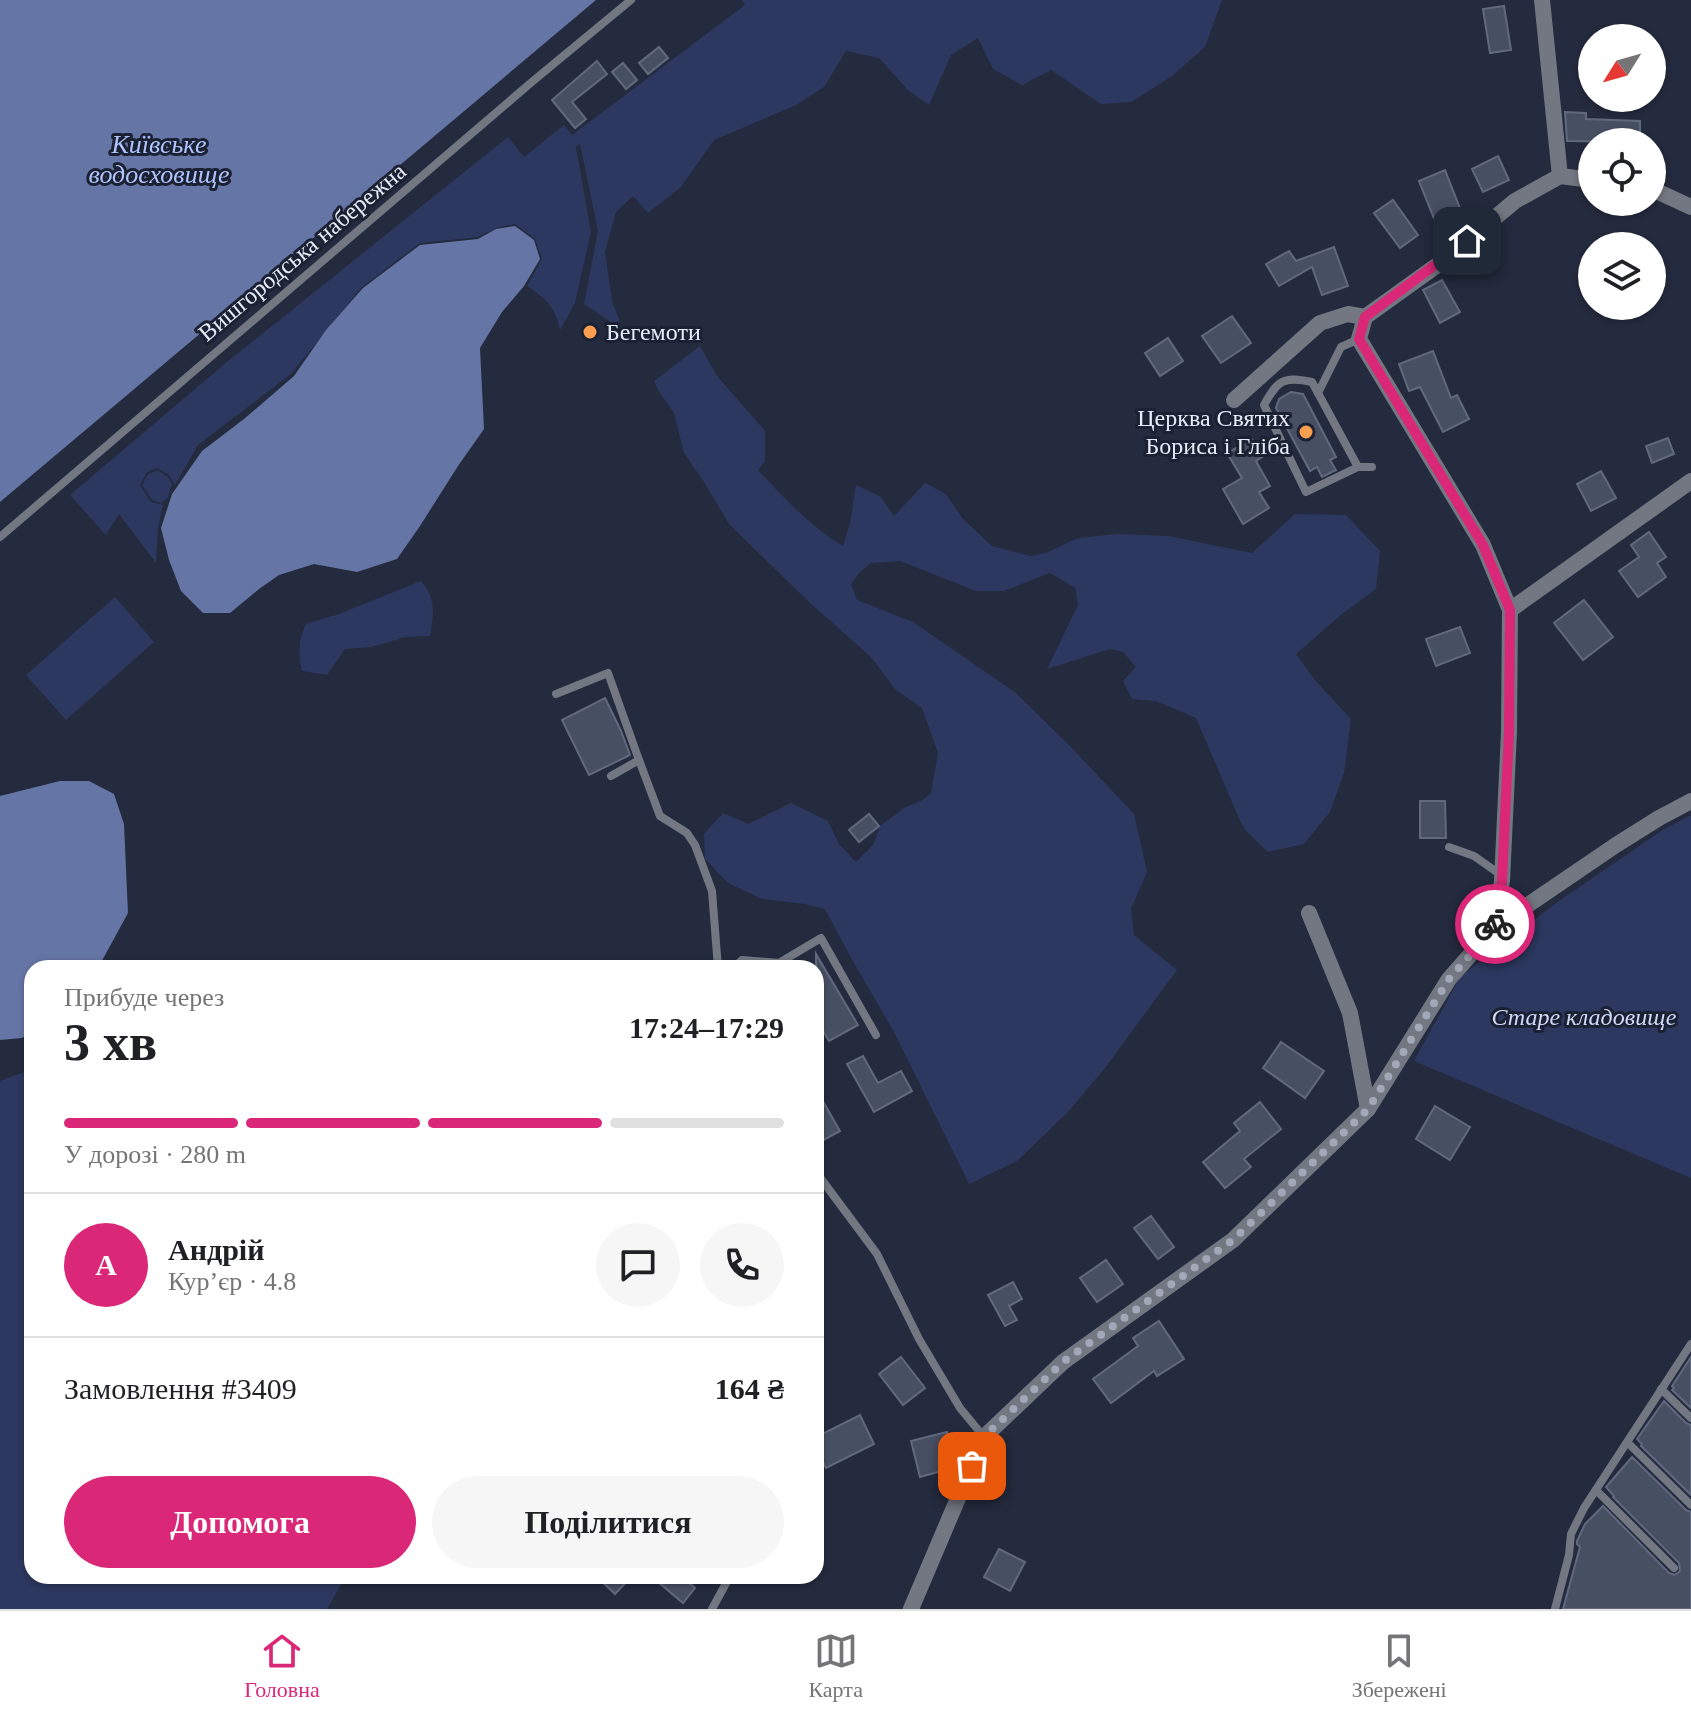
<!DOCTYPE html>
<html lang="uk">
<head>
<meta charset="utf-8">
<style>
	body { margin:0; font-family:Georgia,serif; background:#f6f6f6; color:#202124; height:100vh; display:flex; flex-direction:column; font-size:30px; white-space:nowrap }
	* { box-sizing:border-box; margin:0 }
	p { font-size:26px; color:#757577 }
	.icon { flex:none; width:44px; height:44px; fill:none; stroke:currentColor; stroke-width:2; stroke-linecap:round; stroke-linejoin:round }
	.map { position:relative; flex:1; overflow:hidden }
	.side { position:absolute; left:24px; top:960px; width:800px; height:624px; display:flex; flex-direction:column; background:#fff; border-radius:24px; box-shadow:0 2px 6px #0004 }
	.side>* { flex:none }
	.needle { width:52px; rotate:233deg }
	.controls { position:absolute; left:1578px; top:24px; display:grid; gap:16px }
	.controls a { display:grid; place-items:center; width:88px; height:88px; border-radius:50%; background:#fff; box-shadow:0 2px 6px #0004; font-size:40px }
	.pin { position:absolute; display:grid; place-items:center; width:68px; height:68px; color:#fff; margin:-34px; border-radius:16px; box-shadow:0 4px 12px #0006 }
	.courier { position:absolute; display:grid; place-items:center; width:80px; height:80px; margin:-40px; border:6px solid #db2777; border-radius:50%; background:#fff; color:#222; box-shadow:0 2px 10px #0007 }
	.headline em { font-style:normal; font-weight:800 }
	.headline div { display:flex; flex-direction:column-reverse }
	.headline { display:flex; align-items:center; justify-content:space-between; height:136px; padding:0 40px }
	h1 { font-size:52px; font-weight:800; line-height:60px }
	.bar { display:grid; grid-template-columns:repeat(4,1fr); gap:12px 8px; align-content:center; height:96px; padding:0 40px }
	.bar i { height:10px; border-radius:6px; background:#e0e0e0 }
	.bar .on { background:#db2777 }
	.bar p { grid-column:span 4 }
	.line { display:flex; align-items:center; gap:20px; padding:0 40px; border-top:2px solid #e0e0e0 }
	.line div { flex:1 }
	.round { display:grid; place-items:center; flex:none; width:84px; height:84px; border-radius:42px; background:#f6f6f6 }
	.button { display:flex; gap:16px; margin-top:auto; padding:16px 40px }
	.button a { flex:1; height:92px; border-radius:48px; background:#db2777; color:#fff; font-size:32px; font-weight:800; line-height:92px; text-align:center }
	.button a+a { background:#f6f6f6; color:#202124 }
	.tab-bar { display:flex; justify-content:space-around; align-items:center; height:112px; border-top:2px solid #e0e0e0; background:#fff; font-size:22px; color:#757577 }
	.tab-bar a { display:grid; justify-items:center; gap:4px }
	.tab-bar .on { color:#db2777 }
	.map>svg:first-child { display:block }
	.green { fill:#2c385f }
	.water { fill:#6575a5 }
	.building { fill:#474f63; stroke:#61697f; stroke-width:2 }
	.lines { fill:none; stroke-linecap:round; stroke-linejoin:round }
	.lane { stroke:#737781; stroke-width:8 }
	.street { stroke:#737781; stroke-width:16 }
	.done { stroke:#a2a8b7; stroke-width:8; stroke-dasharray:0 14.4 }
	.route { stroke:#db2777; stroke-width:10 }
	.poi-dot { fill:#fa9f4f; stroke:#1b2133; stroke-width:3 }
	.labels { text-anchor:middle; stroke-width:6; stroke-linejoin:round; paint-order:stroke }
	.street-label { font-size:24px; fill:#e6ebf8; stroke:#1b2133 }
	.poi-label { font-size:24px; fill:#e6ebf8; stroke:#1b2133; text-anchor:start }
	.park-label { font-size:24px; font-style:italic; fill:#cfdaf8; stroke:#1b2133 }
	.water-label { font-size:26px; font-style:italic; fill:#afc4fe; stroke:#1b2133 }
</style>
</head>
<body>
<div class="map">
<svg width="1691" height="1609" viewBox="0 0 1691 1609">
	<rect width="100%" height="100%" fill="#242b3e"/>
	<g class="green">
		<path d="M742,0H1222L1205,47L1172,76L1131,102L1101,104L1051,70L1022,85L993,69L978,38L951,55L929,105L909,91L879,58L846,51L824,87L796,105L714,140L681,187L648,213L633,196L616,212L605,252L612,301L623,330L584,304L598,231L580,144L576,147L591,232L575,303L560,330C555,306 546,299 527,286L542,259L535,239L515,224L496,228L478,237L420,243L362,287L291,374L198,445L175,485L169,475L157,468L147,472L140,485L151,502L163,505L158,528L156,563L119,514L106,535L70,495L227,362L508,137L524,157L564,125L572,135L745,5Z"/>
		<path d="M700,346L717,376L765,431V461L758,470C784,498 810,526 843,546L850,523L856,485L881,497L894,516L925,483L946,494L963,519L992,546L1031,556L1046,553L1078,538L1118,534L1168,536L1252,553L1295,514L1346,515L1380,551L1376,589L1342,614L1296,654L1314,679L1351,719L1344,773L1330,812L1304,844L1268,852L1246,831L1241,823L1196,718L1156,701L1132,699L1123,681L1136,667L1123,652L1110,649L1047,669L1078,605L1075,588L1050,573L1004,591H976L900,561L871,563L860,572L851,584L857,600L913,622L1016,693L1070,746L1134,814L1147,872L1131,909L1134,935L1177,970L1105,1068L1068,1112L1017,1161L969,1184L894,1032L850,956L825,909L804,904L762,899L728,883L705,859L704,834L723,813L748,824L791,803L828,821L839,844L856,862L873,845L880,826L904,808L921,801L931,793L938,753L922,708L896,690L871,657L810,603L729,524L704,482L684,453L674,413L658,390L654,381Z"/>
		<polygon points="157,470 168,477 172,484 168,497 161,503 152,500 142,485 148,474"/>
		<path d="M421,581C436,598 434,614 430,636L405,637L372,647L345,649L327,675L302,671C298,653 298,641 306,624L339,614Z"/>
		<polygon points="115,597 154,642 66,720 26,675"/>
		<polygon points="1691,815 1691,1178 1414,1061 1460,977 1556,903 1661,831"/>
		<polygon points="32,1069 32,1576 346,1576 327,1609 0,1609 0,1081"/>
	</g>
	<g class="water">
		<polygon points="0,0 596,0 0,502"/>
		<polygon points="515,226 534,240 540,259 524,286 502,312 480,348 484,429 458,466 420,526 397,559 357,572 314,564 279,575 259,589 230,613 203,613 181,591 169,560 161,528 172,494 202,451 244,419 294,376 326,330 363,288 420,245 478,239 496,229"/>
		<polygon points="60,781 89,781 114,794 124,824 128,913 98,968 32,968 32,1032 22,1038 0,1040 0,796"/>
	</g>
	<g class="building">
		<polygon points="1504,6 1511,50 1490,53 1483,9"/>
		<polygon points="659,47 668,58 648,74 639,63"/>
		<polygon points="597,61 607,74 572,102 586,119 575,128 552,100"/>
		<polygon points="623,63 637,80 626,89 612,72"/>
		<polygon points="1565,112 1586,113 1586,119 1640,121 1640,142 1567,141"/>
		<polygon points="1498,156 1509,180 1483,192 1472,169"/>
		<polygon points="1445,170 1461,211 1435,221 1419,181"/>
		<polygon points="1393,200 1418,235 1400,248 1374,213"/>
		<polygon points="1334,247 1348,286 1322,295 1312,267 1279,286 1266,264 1289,251 1296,261"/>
		<polygon points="1442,280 1460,312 1440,323 1423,290"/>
		<polygon points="1232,316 1251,343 1221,363 1202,336"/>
		<polygon points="1168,338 1183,361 1160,376 1145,353"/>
		<polygon points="1433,351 1451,398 1457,395 1469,419 1443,432 1420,387 1409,391 1399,364"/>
		<polygon points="1291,392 1303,394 1336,457 1330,460 1336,470 1322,477 1317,467 1310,471 1276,408 1279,399"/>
		<polygon points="1668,438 1674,454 1652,463 1646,446"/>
		<polygon points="1252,439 1262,457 1256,461 1270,486 1259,492 1269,508 1243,524 1223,489 1242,478 1227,453"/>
		<polygon points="1601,471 1616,498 1591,511 1577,484"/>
		<polygon points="1649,532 1666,557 1657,563 1666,577 1638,597 1619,571 1639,557 1631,545"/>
		<polygon points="1584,600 1613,637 1583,660 1554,623"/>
		<polygon points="1460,627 1470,653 1436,666 1426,639"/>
		<polygon points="605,698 621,731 630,755 589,775 562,720"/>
		<polygon points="1420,801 1445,801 1446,838 1420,838"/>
		<polygon points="869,814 879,826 859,842 849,830"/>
		<polygon points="816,954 858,1025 829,1041 816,1019"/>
		<polygon points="1281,1042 1324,1071 1305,1098 1263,1068"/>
		<polygon points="863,1056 878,1083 901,1071 912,1091 874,1112 847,1064"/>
		<polygon points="816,1089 840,1131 816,1144"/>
		<polygon points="1260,1102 1281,1129 1244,1159 1251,1167 1225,1188 1203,1162 1240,1131 1234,1123"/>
		<polygon points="1435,1106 1470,1127 1450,1160 1416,1139"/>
		<polygon points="1151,1216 1174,1247 1158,1259 1134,1228"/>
		<polygon points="1106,1260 1123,1284 1097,1302 1080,1278"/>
		<polygon points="1013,1282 1022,1299 1009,1306 1017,1320 1005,1326 988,1295"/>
		<polygon points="1159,1321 1184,1359 1157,1376 1154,1371 1111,1403 1093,1379 1138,1346 1133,1338"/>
		<polygon points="901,1357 925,1388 903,1405 879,1374"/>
		<polygon points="1691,1357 1691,1408 1672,1390 1674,1388 1672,1386"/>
		<polygon points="1664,1401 1686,1423 1691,1425 1691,1495 1641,1446 1642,1444 1637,1439"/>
		<polygon points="860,1415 874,1444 826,1468 816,1448 816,1437"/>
		<polygon points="947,1432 956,1467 920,1477 911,1441"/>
		<polygon points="1632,1457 1686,1510 1691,1512 1691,1609 1563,1609 1580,1547 1577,1544 1577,1541 1585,1524 1603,1506 1669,1573 1675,1575 1680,1571 1679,1563 1613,1497 1614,1496 1606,1487"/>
		<polygon points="999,1549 1025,1562 1010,1591 984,1577"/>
		<polygon points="596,1576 632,1576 615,1594"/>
		<polygon points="651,1576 681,1576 695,1588 683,1603"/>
	</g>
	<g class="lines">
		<g class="lane">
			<polyline points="1318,393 1341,347 1359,339"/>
			<path d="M1358,467L1306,492L1264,405C1278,380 1283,376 1312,382L1358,467H1372"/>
			<polyline points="0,537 533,81 631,0"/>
			<polyline points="556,694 608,673 639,760"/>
			<polyline points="611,776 639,760 660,816 687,833 695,845 712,891 718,968"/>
			<polyline points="1449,847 1474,856 1501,875"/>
			<polyline points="733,968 742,960 779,963 821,938 876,1035"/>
			<polyline points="816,1172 877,1254 919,1339 960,1408 984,1437"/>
			<polyline points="1661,1389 1691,1418"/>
			<polyline points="1628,1443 1691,1505"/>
			<polyline points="1596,1490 1674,1568"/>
			<polyline points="712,1609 730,1576"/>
			<polyline points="1555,1609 1569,1555 1571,1534 1584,1508 1691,1344"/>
		</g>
		<g class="street">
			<polyline points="1542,0 1560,176"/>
			<polyline points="1652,189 1691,207"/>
			<polyline points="1234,400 1320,323 1348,314 1365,317"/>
			<polyline points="1510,610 1691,481"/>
			<polyline points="1309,913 1350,1013 1368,1109"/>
			<polyline points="1494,928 1502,881 1509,732 1510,610 1483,545 1359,339 1365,317 1443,261 1515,201 1560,176 1592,180"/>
			<polyline points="911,1609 984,1437 1063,1362 1233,1240 1368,1109 1449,979 1494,928 1616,845 1659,818 1691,801"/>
		</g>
	</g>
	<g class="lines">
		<polyline class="done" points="972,1466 984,1437 1063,1362 1233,1240 1368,1109 1449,979 1494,928 1495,924"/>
		<polyline class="route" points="1467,241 1365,317 1359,339 1483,545 1510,610 1509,732 1502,881 1495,924"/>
	</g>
	<g class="poi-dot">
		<circle cx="590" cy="332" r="8"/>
		<circle cx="1306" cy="432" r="8"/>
	</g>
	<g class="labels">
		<g class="street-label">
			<text transform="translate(302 252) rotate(-40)" y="8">Вишгородська набережна</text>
		</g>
		<g class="poi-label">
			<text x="606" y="340">Бегемоти</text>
			<text x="1290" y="426" text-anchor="end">Церква Святих<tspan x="1290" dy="28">Бориса і Гліба</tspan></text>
		</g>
		<g class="park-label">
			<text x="1584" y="1025">Старе кладовище</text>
		</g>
		<g class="water-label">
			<text x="159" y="153">Київське<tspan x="159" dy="30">водосховище</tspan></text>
		</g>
	</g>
</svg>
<div class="controls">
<a><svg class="needle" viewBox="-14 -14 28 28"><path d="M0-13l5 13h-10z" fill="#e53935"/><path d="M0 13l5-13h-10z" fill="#757577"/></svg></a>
<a><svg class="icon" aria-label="locate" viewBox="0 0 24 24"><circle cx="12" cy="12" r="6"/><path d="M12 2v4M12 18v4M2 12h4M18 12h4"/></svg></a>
<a><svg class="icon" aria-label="layers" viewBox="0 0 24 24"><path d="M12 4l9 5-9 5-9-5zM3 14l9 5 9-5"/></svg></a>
</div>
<div class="pin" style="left:972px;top:1466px;background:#ea580c"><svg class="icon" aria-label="bag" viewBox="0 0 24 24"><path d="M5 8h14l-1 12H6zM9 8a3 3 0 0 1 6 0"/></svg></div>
<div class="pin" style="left:1467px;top:241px;background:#1f2937"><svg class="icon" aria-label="home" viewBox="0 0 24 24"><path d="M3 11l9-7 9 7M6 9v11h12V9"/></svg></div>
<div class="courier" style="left:1495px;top:924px"><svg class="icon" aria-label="bike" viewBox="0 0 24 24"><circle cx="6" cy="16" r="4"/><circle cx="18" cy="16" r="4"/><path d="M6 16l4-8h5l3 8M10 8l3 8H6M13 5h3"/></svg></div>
<section class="side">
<div class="headline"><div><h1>3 хв</h1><p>Прибуде через</p></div><em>17:24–17:29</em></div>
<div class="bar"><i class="on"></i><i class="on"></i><i class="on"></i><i></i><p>У дорозі · 280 m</p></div>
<div class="line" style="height:144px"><b class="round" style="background:#db2777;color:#fff">А</b><div><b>Андрій</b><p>Кур’єр · 4.8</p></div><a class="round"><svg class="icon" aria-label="chat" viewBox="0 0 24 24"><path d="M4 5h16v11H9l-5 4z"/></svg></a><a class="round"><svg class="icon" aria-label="phone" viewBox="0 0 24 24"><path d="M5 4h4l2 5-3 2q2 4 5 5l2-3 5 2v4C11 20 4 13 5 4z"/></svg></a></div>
<div class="line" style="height:104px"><div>Замовлення #3409</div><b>164 ₴</b></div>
<div class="button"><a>Допомога</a><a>Поділитися</a></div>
</section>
</div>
<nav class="tab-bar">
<a class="on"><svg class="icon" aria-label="home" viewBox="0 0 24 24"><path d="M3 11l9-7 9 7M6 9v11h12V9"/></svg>Головна</a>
<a><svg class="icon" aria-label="map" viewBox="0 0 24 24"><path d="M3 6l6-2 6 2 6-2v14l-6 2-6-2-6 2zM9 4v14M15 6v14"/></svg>Карта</a>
<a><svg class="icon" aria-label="saved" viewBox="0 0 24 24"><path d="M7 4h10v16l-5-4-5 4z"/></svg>Збережені</a>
</nav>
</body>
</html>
